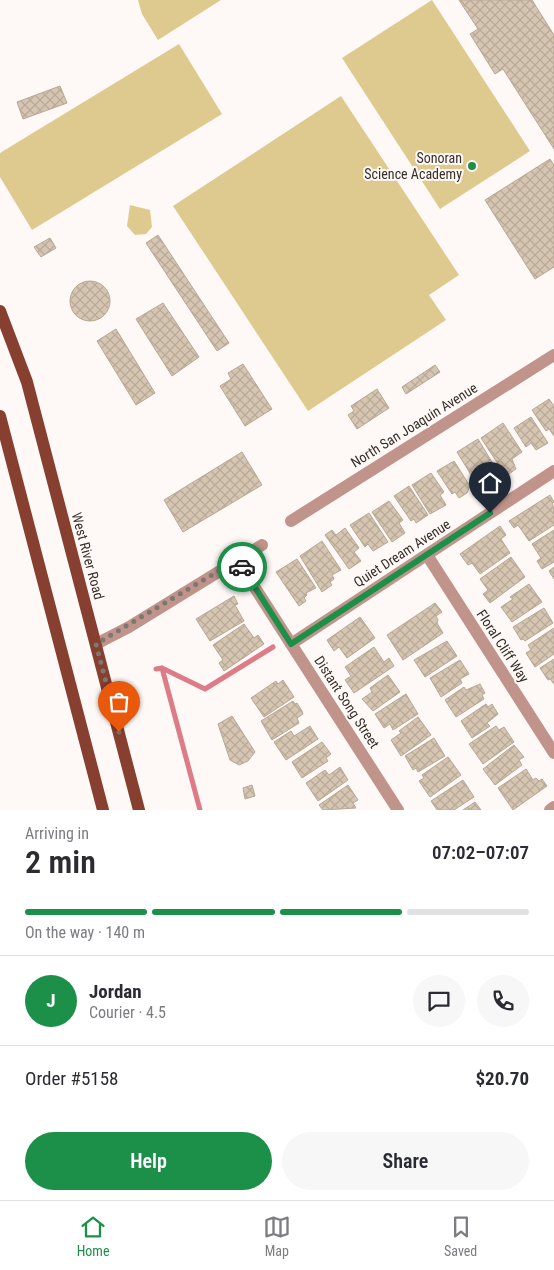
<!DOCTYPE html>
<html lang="en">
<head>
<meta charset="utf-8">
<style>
	body { margin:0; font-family:"Roboto Condensed",sans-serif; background:#f7f7f7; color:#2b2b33; height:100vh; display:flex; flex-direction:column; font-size:19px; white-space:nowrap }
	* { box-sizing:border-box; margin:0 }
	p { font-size:16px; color:#7c7c81 }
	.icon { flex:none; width:28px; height:28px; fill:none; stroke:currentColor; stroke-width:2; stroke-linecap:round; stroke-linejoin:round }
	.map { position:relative; height:810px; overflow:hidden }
	.panel { display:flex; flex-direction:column; background:#fff; flex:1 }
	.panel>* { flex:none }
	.pin { position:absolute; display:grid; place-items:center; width:42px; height:42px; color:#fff; margin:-51px -21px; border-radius:50% 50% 50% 0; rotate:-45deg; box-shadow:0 0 5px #0007 }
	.pin .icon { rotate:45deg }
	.courier { position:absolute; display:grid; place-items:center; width:50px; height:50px; margin:-25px; border:4px solid #1c8f49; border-radius:50%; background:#fff; color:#222; box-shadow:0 1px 6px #0007 }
	.summary em { font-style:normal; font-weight:600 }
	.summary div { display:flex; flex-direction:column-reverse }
	.summary { display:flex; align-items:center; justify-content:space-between; height:85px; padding:0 25px }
	h1 { font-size:32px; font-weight:600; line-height:38px }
	.bar { display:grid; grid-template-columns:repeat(4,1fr); gap:8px 5px; align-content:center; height:60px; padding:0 25px }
	.bar i { height:6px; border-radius:4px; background:#e1e1e2 }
	.bar .selected { background:#1c8f49 }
	.bar p { grid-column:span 4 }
	.line { display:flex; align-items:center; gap:12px; padding:0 25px; border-top:1px solid #e1e1e2 }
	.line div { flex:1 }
	.round { display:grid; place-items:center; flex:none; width:52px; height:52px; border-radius:26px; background:#f7f7f7 }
	.primary-button { display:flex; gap:10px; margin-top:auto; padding:10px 25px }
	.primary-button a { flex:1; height:58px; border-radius:30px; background:#1c8f49; color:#fff; font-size:20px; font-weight:600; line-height:58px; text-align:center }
	.primary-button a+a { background:#f7f7f7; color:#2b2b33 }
	.menu { display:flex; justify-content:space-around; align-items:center; height:70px; border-top:1px solid #e1e1e2; background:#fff; font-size:14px; color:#7c7c81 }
	.menu a { display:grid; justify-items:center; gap:2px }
	.menu .selected { color:#1c8f49 }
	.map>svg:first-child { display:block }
	.garden { fill:#deca8e }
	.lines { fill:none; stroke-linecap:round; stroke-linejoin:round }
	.stream { stroke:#dd7b87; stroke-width:5 }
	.building { fill:url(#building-cross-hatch); stroke:#b8a895 }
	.minor { stroke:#c0948b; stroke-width:12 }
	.major { stroke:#873f30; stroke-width:12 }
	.done { stroke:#7d7671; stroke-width:5; stroke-dasharray:0 9 }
	.route { stroke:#1c8f49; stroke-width:6 }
	.poi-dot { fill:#1c8f49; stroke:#fef9f6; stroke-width:2 }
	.labels { text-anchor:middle; stroke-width:4; stroke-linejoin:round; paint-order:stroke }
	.poi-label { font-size:14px; fill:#382f29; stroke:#fef9f6; text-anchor:end }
	.street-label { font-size:14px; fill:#382f29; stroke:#fef9f6 }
</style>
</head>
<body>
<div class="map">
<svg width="554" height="810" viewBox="0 0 554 810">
	<defs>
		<pattern id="building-cross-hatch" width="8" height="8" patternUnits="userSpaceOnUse" patternTransform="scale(1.25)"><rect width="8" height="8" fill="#d6c5b1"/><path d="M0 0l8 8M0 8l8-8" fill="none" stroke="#b8aa98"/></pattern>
	</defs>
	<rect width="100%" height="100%" fill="#fef9f6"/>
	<g class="garden">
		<polygon points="138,0 221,0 158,40 142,14"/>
		<polygon points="432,0 530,151 440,209 342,58"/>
		<polygon points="179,44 222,114 32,230 0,177 0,153"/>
		<polygon points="341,96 459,275 429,295 446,320 308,411 173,206"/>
		<polygon points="130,205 150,210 152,227 146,234 135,235 127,226"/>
	</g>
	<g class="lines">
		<g class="stream">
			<polyline points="162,668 205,689 273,647"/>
			<polyline points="156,669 162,668 200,810"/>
		</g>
	</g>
	<g class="building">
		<polygon points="459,0 532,0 554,35 554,149 503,69 495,74 470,34 478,29"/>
		<polygon points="60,86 67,103 23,119 17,102"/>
		<polygon points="550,159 554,165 554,267 535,279 485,200"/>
		<polygon points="158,235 229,343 217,351 146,243"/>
		<polygon points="50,238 56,248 41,257 34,247"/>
		<circle cx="90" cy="301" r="20"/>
		<polygon points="163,303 199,357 172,376 136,319"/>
		<polygon points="116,329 155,393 136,405 97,341"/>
		<polygon points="243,364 272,409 245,426 220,386 231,379 228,373"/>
		<polygon points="435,365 440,372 406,394 402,387"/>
		<polygon points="377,389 389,408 357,429 348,415 354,411 351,406"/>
		<polygon points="549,399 554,406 554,436 549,429 546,431 532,410"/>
		<polygon points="531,417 548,443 536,450 531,443 526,447 514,428"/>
		<polygon points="503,423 522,452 512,459 516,469 506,476 481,438"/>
		<polygon points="478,439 501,477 493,482 487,476 476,483 457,452"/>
		<polygon points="242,452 262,485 183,532 164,500"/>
		<polygon points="454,461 470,486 467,493 459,498 455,492 452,494 437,471"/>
		<polygon points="431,473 444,492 440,495 446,505 430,514 412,485"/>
		<polygon points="409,486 428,515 416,523 414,519 411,521 394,496"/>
		<polygon points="550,495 554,502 552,504 554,507 554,525 529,541 518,525 514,528 509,521"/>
		<polygon points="389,501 403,520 399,523 405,533 392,542 372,512"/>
		<polygon points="369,513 388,542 373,551 368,544 365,547 350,525"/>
		<polygon points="500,526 506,535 501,539 510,553 480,574 472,563 468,565 460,554"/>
		<polygon points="345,528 359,548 354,552 361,561 349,569 325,535 332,530 336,535"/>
		<polygon points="554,530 554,562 542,569 537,561 541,558 532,544"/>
		<polygon points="322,541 341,570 332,575 334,579 330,582 332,585 322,592 300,556"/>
		<polygon points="511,557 525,577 490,603 483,594 488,590 480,579"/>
		<polygon points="297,559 316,588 306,593 307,595 304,598 306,601 299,606 276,572"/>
		<polygon points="554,567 554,579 549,571"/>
		<polygon points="529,584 542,602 512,622 501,607 513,599 510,597"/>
		<polygon points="234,596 238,604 235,605 244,621 210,641 196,619"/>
		<polygon points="435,603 442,612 436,616 438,620 437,623 443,633 403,660 387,635"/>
		<polygon points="544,608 553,623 525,641 523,639 521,640 513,627"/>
		<polygon points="360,617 375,638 347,658 339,647 334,651 327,640"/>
		<polygon points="244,624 254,638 258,635 264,644 224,671 219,663 223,660 213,645"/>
		<polygon points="554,628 554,654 535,667 526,653 531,650 528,645"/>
		<polygon points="447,641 457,656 425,677 414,660"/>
		<polygon points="374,647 384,662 389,658 394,666 354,693 345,680 351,676 345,667"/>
		<polygon points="554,659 554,684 550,679 548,680 540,668"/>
		<polygon points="460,660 469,674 460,679 462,683 441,697 430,678"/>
		<polygon points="388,675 400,692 373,711 362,699 372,692 370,688"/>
		<polygon points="283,680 294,697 264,717 251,698 276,681 278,684"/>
		<polygon points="480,684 485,693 482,695 484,699 456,717 445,700 464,687 466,690"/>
		<polygon points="406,694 418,714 393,730 390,724 384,728 375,714"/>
		<polygon points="293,701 295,704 297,703 302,711 303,714 297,718 299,723 272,740 261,721"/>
		<polygon points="486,704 488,707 492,704 498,714 487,723 490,726 472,738 461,721"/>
		<polygon points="232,716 255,752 248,761 239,765 230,760 218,724"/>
		<polygon points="418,717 431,735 401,756 391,740 401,733 399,731"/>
		<polygon points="310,726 318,739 286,760 274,742 291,731 294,736"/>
		<polygon points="496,726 499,730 504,727 514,742 483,764 469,744"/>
		<polygon points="434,738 445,756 418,772 416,768 413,770 405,756"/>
		<polygon points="322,742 331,754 326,758 328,761 302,778 292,762"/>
		<polygon points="514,745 524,757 519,760 522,765 495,785 483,769"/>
		<polygon points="448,757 461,775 430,797 419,781 424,778 422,775"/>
		<polygon points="340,767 348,780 318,801 306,783 325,770 329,775"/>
		<polygon points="526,769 533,780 536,778 539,781 542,779 547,786 513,810 498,788"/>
		<polygon points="463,780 474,797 454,810 437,810 431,801"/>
		<polygon points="252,785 255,796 245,799 243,788"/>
		<polygon points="348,785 358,800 353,803 356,808 323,810 319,805"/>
		<polygon points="475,802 481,810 463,810"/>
	</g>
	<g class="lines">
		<g class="minor">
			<polyline points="291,521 554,355"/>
			<polyline points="427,555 554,753"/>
			<polyline points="237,560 398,810"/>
			<polyline points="96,644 129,627 262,545"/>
			<polyline points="291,644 554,471"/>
			<polyline points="550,810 554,807"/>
		</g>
		<g class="major">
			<polyline points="0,311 27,382 139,810"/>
			<polyline points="0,416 103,810"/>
		</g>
	</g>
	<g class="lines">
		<polyline class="done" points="119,732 96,644 237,560 242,567"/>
		<polyline class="route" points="242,567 291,644 490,513"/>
	</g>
	<circle class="poi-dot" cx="472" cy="166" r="5"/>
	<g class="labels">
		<g class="poi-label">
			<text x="462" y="163">Sonoran<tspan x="462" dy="16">Science Academy</tspan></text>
		</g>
		<g class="street-label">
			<text transform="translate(414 425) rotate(-32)" y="5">North San Joaquin Avenue</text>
			<text transform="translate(402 553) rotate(-33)" y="5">Quiet Dream Avenue</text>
			<text transform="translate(88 556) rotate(75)" y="5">West River Road</text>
			<text transform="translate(503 646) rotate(57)" y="5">Floral Cliff Way</text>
			<text transform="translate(347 702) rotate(57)" y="5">Distant Song Street</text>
		</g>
	</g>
</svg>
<div class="pin" style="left:119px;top:732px;background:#ea580c"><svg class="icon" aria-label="bag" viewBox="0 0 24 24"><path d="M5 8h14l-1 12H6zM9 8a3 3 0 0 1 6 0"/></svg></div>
<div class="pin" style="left:490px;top:513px;background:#1f2937"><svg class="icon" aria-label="home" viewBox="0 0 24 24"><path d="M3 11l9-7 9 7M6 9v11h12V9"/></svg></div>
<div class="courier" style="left:242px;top:567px"><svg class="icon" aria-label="car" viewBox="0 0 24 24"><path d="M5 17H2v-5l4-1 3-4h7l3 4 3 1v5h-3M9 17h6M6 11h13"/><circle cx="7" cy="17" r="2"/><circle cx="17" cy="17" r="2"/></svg></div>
</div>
<section class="panel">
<div class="summary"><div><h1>2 min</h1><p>Arriving in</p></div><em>07:02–07:07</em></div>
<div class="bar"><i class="selected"></i><i class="selected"></i><i class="selected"></i><i></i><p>On the way · 140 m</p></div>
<div class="line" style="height:90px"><b class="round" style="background:#1c8f49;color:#fff">J</b><div><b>Jordan</b><p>Courier · 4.5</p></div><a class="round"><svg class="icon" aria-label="chat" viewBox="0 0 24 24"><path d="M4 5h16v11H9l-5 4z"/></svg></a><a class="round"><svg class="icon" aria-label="phone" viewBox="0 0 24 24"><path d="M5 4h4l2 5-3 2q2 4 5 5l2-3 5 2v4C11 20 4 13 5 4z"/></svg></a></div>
<div class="line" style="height:65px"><div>Order #5158</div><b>$20.70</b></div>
<div class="primary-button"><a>Help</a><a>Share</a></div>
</section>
<nav class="menu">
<a class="selected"><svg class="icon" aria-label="home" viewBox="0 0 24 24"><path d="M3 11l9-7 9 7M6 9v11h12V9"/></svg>Home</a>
<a><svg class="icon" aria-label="map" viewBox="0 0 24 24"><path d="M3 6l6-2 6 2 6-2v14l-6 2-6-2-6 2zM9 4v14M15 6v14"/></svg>Map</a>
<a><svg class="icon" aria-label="saved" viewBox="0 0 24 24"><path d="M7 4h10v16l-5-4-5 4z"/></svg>Saved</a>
</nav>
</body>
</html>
